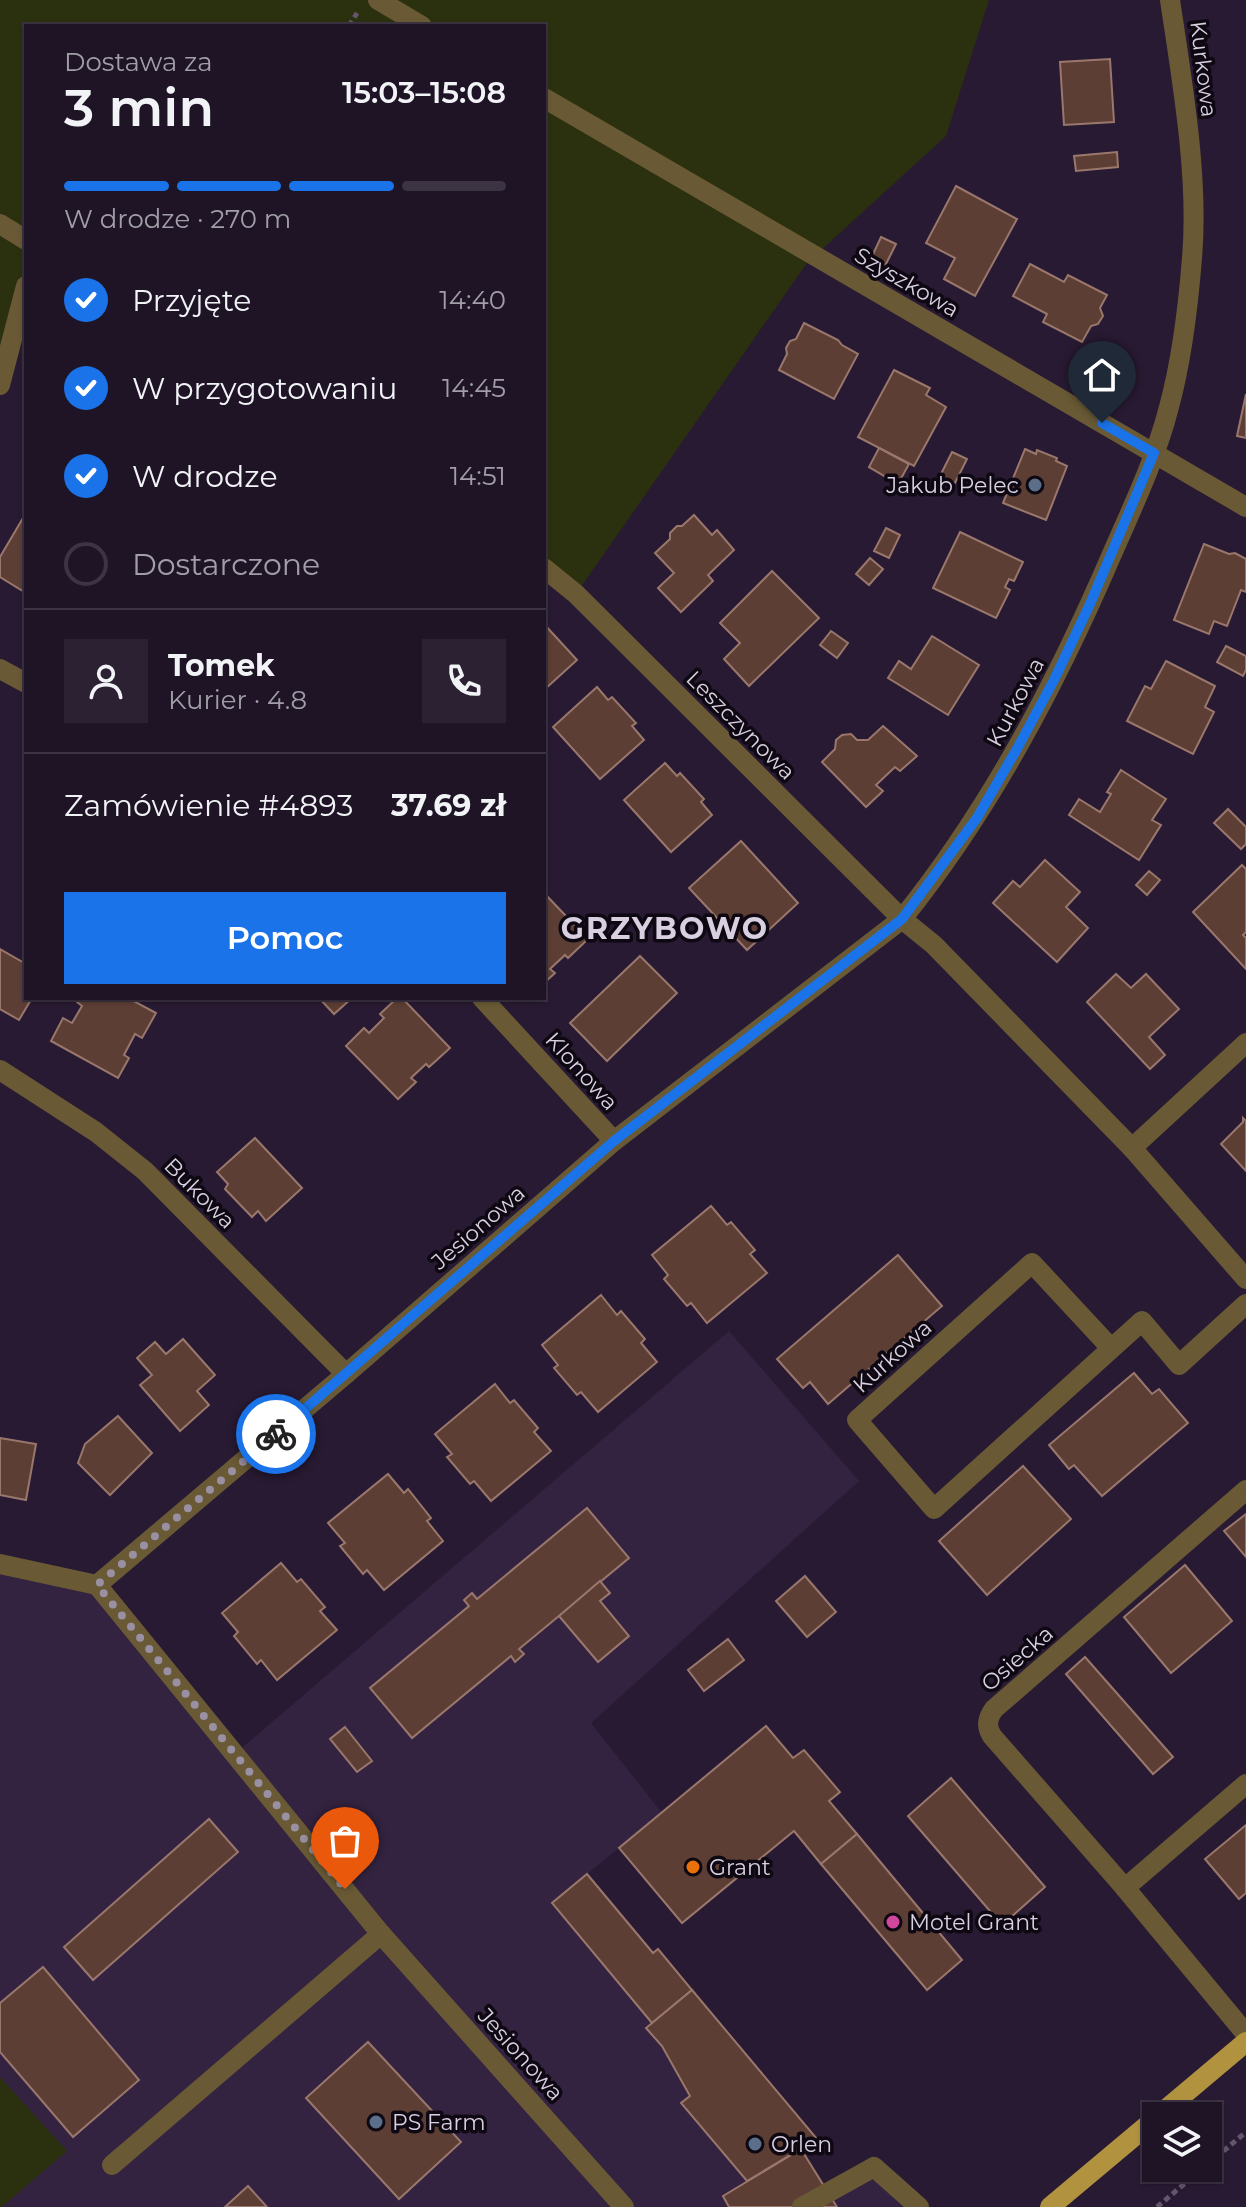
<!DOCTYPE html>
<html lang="pl">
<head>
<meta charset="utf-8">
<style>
	body { margin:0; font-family:Montserrat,sans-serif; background:#2b2132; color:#f1f3f6; height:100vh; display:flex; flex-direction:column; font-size:30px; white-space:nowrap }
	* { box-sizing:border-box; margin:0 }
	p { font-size:26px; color:#a19ea7 }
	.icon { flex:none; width:44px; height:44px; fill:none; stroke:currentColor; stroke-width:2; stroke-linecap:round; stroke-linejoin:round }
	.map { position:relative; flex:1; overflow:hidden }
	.sheet { position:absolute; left:24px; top:24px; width:522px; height:976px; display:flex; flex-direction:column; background:#1e1426; border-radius:0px; box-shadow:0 2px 6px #0004,0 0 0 2px #3c3343 }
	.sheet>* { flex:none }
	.fabs { position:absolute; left:1142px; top:2102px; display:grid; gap:16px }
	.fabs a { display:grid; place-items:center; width:80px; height:80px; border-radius:0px; background:#1e1426; box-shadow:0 2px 6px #0004,0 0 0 2px #3c3343; font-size:40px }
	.pin { position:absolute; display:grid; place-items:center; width:68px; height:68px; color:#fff; margin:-82px -34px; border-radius:50% 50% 50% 0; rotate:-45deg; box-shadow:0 0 8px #0007 }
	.pin .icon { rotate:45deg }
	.courier { position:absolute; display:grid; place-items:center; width:80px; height:80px; margin:-40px; border:6px solid #1a73e8; border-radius:50%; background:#fff; color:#222; box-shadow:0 2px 10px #0007 }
	.head em { font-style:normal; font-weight:600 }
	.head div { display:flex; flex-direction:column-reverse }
	.head { display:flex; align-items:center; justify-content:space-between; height:136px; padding:0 40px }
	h1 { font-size:52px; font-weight:600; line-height:60px }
	.bar { display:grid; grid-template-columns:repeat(4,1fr); gap:12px 8px; align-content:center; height:96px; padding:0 40px }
	.bar i { height:10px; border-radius:6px; background:#3c3343 }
	.bar .current { background:#1a73e8 }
	.bar p { grid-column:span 4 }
	.line { display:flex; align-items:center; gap:20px; padding:0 40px; border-top:2px solid #3c3343 }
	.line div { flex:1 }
	.round { display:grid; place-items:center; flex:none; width:84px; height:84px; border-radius:0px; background:#2b2132 }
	ol { padding:0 40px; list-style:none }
	li { display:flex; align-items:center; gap:24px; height:88px }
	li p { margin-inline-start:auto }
	li .icon { padding:8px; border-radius:50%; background:#1a73e8; color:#fff; stroke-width:4 }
	li:last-child { color:#a19ea7 }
	li i { width:44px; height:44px; border:4px solid #3c3343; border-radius:50% }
	.action { display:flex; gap:16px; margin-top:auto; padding:16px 40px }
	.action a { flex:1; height:92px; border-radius:0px; background:#1a73e8; color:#fff; font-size:32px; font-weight:600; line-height:92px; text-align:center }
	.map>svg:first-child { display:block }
	.built { fill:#332340 }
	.green { fill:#2b300f }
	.building { fill:#5d3e34; stroke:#9a776c; stroke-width:2 }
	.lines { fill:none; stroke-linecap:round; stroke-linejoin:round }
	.path { stroke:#63566c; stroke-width:5; stroke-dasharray:6 4; stroke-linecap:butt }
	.minor { stroke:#695a35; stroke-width:20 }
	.major { stroke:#b1923f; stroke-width:20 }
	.done { stroke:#9a90a3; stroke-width:8; stroke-dasharray:0 14.4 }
	.route { stroke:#1a73e8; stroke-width:10 }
	.service-dot { fill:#5c6f8a; stroke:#0e0812; stroke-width:3 }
	.food-dot { fill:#e8710a; stroke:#0e0812; stroke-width:3 }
	.hotel-dot { fill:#d1479c; stroke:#0e0812; stroke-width:3 }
	.labels { text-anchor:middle; stroke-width:7; stroke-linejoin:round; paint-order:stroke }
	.street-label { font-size:22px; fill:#d8cfe0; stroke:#0e0812 }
	.poi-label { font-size:22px; fill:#d8cfe0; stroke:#0e0812; text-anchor:start }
	.district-label { font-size:30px; font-weight:bold; letter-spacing:2px; fill:#d8cfe0; stroke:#0e0812 }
</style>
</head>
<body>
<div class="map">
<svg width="1246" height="2207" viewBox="0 0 1246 2207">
	<rect width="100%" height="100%" fill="#281a32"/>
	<polygon class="built" points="729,1331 859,1481 591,1723 662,1813 587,1874 653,1953 658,1949 817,2139 802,2149 827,2193 874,2167 919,2207 2,2207 66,2151 0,2077 0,1564 97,1585 236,1753"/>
	<g class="green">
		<polygon points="0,0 989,0 946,136 807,263 576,594 544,568 544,26 26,26 26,286 0,385"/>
		<polygon points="0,2077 67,2151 2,2207 0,2207"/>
	</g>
	<g class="building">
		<polygon points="1110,59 1114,122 1064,125 1060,62"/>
		<polygon points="1117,152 1118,167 1076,171 1074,156"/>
		<polygon points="956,186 1017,219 975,296 944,279 955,258 926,243"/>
		<polygon points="881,237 896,244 882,272 868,265"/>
		<polygon points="1030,264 1064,282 1068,275 1107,295 1100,308 1103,316 1098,324 1091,326 1082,342 1043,322 1047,314 1013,296"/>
		<polygon points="804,323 838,340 842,345 858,354 834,399 779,370 787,354 786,348 790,341 796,339"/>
		<polygon points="894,370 930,388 926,395 946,407 914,466 858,437"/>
		<polygon points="1246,394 1246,438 1237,436"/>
		<polygon points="879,448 909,464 898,484 869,467"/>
		<polygon points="1025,449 1036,454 1037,450 1057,458 1056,461 1067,466 1046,520 1003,503"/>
		<polygon points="952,452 967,459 955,483 940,476"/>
		<polygon points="26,513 26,593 0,577 0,557"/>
		<polygon points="694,515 712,535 717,530 734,550 708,575 713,581 681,612 658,588 674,573 655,553 670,539 670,533 677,526 682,526"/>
		<polygon points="886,528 900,535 889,558 874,551"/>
		<polygon points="960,532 1023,562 1014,581 1009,579 1005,587 1010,590 996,618 933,588"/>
		<polygon points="1204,544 1229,554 1235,553 1246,559 1246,592 1241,590 1227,626 1214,621 1209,634 1174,620"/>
		<polygon points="870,558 883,569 869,585 856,574"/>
		<polygon points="772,571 819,618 749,686 724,659 740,643 720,623"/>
		<polygon points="544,624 577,660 544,690"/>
		<polygon points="831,631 848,643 837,658 820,645"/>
		<polygon points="932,636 979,665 948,715 888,678 899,661 911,669"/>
		<polygon points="1226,646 1246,656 1246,670 1243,676 1217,662"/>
		<polygon points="1166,661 1215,686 1205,707 1214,712 1193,754 1127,721 1145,686 1151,689"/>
		<polygon points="597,687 608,700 612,697 636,723 632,726 644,740 600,779 553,727"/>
		<polygon points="883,726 917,756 900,771 895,767 876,785 883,791 866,807 822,762 835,749 836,740 842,735 851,734 857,740 868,740"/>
		<polygon points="665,763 677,776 680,773 704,799 701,802 712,815 671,852 624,800"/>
		<polygon points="1121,770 1166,799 1152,820 1161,825 1139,860 1069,815 1079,799 1100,812 1111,794 1107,792"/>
		<polygon points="1228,809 1246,827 1246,844 1241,849 1214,823"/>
		<polygon points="741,841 798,903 747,950 689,888"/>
		<polygon points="1045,860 1080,892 1066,907 1088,928 1057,962 993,903 1013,881 1020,887"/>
		<polygon points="1242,865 1246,869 1246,932 1243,935 1246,938 1246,969 1193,912"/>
		<polygon points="1149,871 1160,880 1147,895 1136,885"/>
		<polygon points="544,893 588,939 568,958 565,955 550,969 555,973 544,983"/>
		<polygon points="0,949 26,964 26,998 32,998 19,1020 0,1009"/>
		<polygon points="640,956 677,993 607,1061 570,1023"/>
		<polygon points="1116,974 1131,988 1146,974 1179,1009 1149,1037 1165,1055 1150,1069 1087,1002"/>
		<polygon points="79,998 128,998 156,1013 142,1038 135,1034 124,1055 129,1058 118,1078 51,1041 63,1018 72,1023 82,1006 77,1002"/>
		<polygon points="319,998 352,998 334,1014"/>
		<polygon points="397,998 402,998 450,1048 429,1067 426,1064 411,1078 416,1082 398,1099 346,1046 364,1028 369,1033 384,1018 380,1014"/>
		<polygon points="1243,1118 1246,1121 1246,1171 1221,1144 1243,1122"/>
		<polygon points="255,1138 302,1188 266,1221 258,1211 252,1217 225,1189 228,1184 217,1172"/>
		<polygon points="711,1206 727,1225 731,1222 755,1250 750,1254 767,1273 707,1323 691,1303 687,1306 664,1279 668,1275 652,1255"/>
		<polygon points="898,1255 942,1306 828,1404 810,1382 803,1388 777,1359"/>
		<polygon points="601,1295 617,1315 621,1311 645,1339 641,1343 657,1362 598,1412 581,1392 577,1395 554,1368 558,1365 542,1345"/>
		<polygon points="183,1339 215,1375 197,1391 209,1405 180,1431 140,1385 152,1375 137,1358 155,1342 166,1354"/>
		<polygon points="1134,1373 1152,1394 1159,1389 1188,1423 1102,1496 1074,1465 1069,1469 1049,1445"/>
		<polygon points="495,1384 510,1403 514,1400 538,1428 534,1432 551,1451 491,1501 474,1481 470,1484 447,1457 452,1454 435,1434"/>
		<polygon points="118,1416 152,1453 110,1495 78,1463 85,1444"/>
		<polygon points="0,1438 36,1444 26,1500 0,1495"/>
		<polygon points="1023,1466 1071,1519 987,1595 939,1541"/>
		<polygon points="388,1474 404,1493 408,1489 431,1518 427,1521 443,1541 384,1590 367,1570 363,1574 340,1546 345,1543 328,1523"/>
		<polygon points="587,1508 629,1558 519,1649 524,1654 515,1662 511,1656 412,1738 370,1688 469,1606 464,1600 472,1593 477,1599"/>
		<polygon points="1246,1514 1246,1557 1224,1531"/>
		<polygon points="281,1563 297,1582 301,1579 325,1607 320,1611 337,1630 277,1680 261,1660 257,1664 234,1636 238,1632 222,1613"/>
		<polygon points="1185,1565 1232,1621 1171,1673 1124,1617"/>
		<polygon points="805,1576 836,1612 807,1637 776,1601"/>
		<polygon points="600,1581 610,1593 600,1601 629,1636 598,1662 559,1616"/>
		<polygon points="728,1639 744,1660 704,1691 688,1670"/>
		<polygon points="1085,1657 1173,1757 1153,1774 1066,1674"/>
		<polygon points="766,1726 793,1758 804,1750 840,1792 829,1801 857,1834 821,1864 794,1831 682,1923 619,1848"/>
		<polygon points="345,1727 372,1761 357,1772 330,1739"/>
		<polygon points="951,1778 1045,1887 1002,1925 908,1816"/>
		<polygon points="209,1819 238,1852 93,1980 64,1947"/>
		<polygon points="1246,1825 1246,1893 1239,1899 1205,1859"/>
		<polygon points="857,1834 962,1960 927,1990 821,1864"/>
		<polygon points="587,1874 653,1953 658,1949 692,1990 652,2023 552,1903"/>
		<polygon points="43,1967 139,2080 73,2137 0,2052 0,2003"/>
		<polygon points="692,1990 817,2139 747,2181 681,2103 690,2096 662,2046 646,2028"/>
		<polygon points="368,2042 461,2142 399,2199 306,2098"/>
		<polygon points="801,2149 837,2207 729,2207 723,2196"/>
		<polygon points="248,2186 267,2207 225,2207"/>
	</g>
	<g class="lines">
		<g class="path">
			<polyline points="349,26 357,13"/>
			<polyline points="1208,2164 1246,2132"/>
			<polyline points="1157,2207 1203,2168"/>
		</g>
		<g class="minor">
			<polyline points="378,0 422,26"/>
			<path d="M1170,0C1182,81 1199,177 1192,258C1188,309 1182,359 1169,407C1156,458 1133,506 1112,554C1056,684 991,808 902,919L934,945L1132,1148L1246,1279"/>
			<polyline points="544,98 1246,507"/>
			<polyline points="0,224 26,240"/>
			<polyline points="0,385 26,286"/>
			<polyline points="544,568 576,594 902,919 614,1141 346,1374 97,1585 381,1934 624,2207"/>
			<polyline points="0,669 26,683"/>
			<polyline points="482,998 614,1141"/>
			<polyline points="0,1070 96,1132 145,1171 346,1374"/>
			<polyline points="1132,1148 1246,1043"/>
			<polyline points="1110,1347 1032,1263 857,1420 934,1509 1142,1321 1179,1365 1246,1304"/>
			<polyline points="0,1564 97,1585"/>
			<polyline points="1246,1784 1125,1888 1246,2034"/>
			<path d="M1125,1888L992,1736C986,1726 987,1719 994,1709L1246,1490"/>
			<polyline points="112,2165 381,1934"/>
			<polyline points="802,2207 874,2167 919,2207"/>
		</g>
		<g class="major">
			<polyline points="1158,2116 1246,2042"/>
			<polyline points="1050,2207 1156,2118"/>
		</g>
	</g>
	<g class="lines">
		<polyline class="done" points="276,1434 97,1585 345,1889"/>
		<polyline class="route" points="276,1434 614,1141 902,919 977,818 1018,747 1054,680 1090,604 1154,453 1102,423"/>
	</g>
	<g class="service-dot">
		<circle cx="1035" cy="485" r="8"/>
		<circle cx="376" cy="2122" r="8"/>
		<circle cx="755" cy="2144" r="8"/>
	</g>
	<circle class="food-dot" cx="693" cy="1867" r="8"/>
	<circle class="hotel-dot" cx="893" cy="1922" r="8"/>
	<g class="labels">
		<g class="street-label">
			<text transform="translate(1204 69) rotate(83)" y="8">Kurkowa</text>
			<text transform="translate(907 282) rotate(30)" y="8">Szyszkowa</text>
			<text transform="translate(1015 702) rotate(-62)" y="8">Kurkowa</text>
			<text transform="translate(741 725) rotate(45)" y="8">Leszczynowa</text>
			<text transform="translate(582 1071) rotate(48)" y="8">Klonowa</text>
			<text transform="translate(200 1193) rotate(45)" y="8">Bukowa</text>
			<text transform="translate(478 1227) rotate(-41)" y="8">Jesionowa</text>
			<text transform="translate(892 1356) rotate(-42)" y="8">Kurkowa</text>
			<text transform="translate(1017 1658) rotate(-41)" y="8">Osiecka</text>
			<text transform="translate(521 2054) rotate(48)" y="8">Jesionowa</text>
		</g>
		<g class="poi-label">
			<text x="1019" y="493" text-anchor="end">Jakub Pelec</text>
			<text x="709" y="1875">Grant</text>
			<text x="909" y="1930">Motel Grant</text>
			<text x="392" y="2130">PS Farm</text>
			<text x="771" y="2152">Orlen</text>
		</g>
		<g class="district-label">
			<text x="665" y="939">GRZYBOWO</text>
		</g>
	</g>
</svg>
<div class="fabs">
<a><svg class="icon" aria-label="layers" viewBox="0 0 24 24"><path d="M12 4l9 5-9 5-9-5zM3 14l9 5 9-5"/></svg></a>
</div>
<div class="pin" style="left:345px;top:1889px;background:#ea580c"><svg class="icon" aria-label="bag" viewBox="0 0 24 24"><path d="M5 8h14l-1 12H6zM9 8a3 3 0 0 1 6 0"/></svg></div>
<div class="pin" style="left:1102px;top:423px;background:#1f2937"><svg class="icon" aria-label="home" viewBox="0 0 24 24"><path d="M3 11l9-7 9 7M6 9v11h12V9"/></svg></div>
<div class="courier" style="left:276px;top:1434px"><svg class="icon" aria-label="bike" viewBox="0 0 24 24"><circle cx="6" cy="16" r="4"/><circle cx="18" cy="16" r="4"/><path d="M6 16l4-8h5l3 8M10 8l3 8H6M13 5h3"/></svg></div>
<section class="sheet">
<div class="head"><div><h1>3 min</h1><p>Dostawa za</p></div><em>15:03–15:08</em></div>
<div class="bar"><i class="current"></i><i class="current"></i><i class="current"></i><i></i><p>W drodze · 270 m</p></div>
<ol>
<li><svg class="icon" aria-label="check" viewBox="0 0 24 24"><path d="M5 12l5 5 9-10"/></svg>Przyjęte<p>14:40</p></li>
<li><svg class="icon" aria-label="check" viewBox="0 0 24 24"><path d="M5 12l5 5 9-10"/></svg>W przygotowaniu<p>14:45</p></li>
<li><svg class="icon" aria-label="check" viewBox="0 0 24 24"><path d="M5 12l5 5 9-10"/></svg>W drodze<p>14:51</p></li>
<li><i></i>Dostarczone</li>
</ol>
<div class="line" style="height:144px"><a class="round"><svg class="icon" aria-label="person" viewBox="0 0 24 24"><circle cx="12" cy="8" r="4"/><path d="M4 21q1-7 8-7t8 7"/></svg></a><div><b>Tomek</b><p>Kurier · 4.8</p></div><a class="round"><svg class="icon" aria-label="phone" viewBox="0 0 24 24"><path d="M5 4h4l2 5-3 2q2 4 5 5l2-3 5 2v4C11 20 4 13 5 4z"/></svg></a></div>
<div class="line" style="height:104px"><div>Zamówienie #4893</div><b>37.69 zł</b></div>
<div class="action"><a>Pomoc</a></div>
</section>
</div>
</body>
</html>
